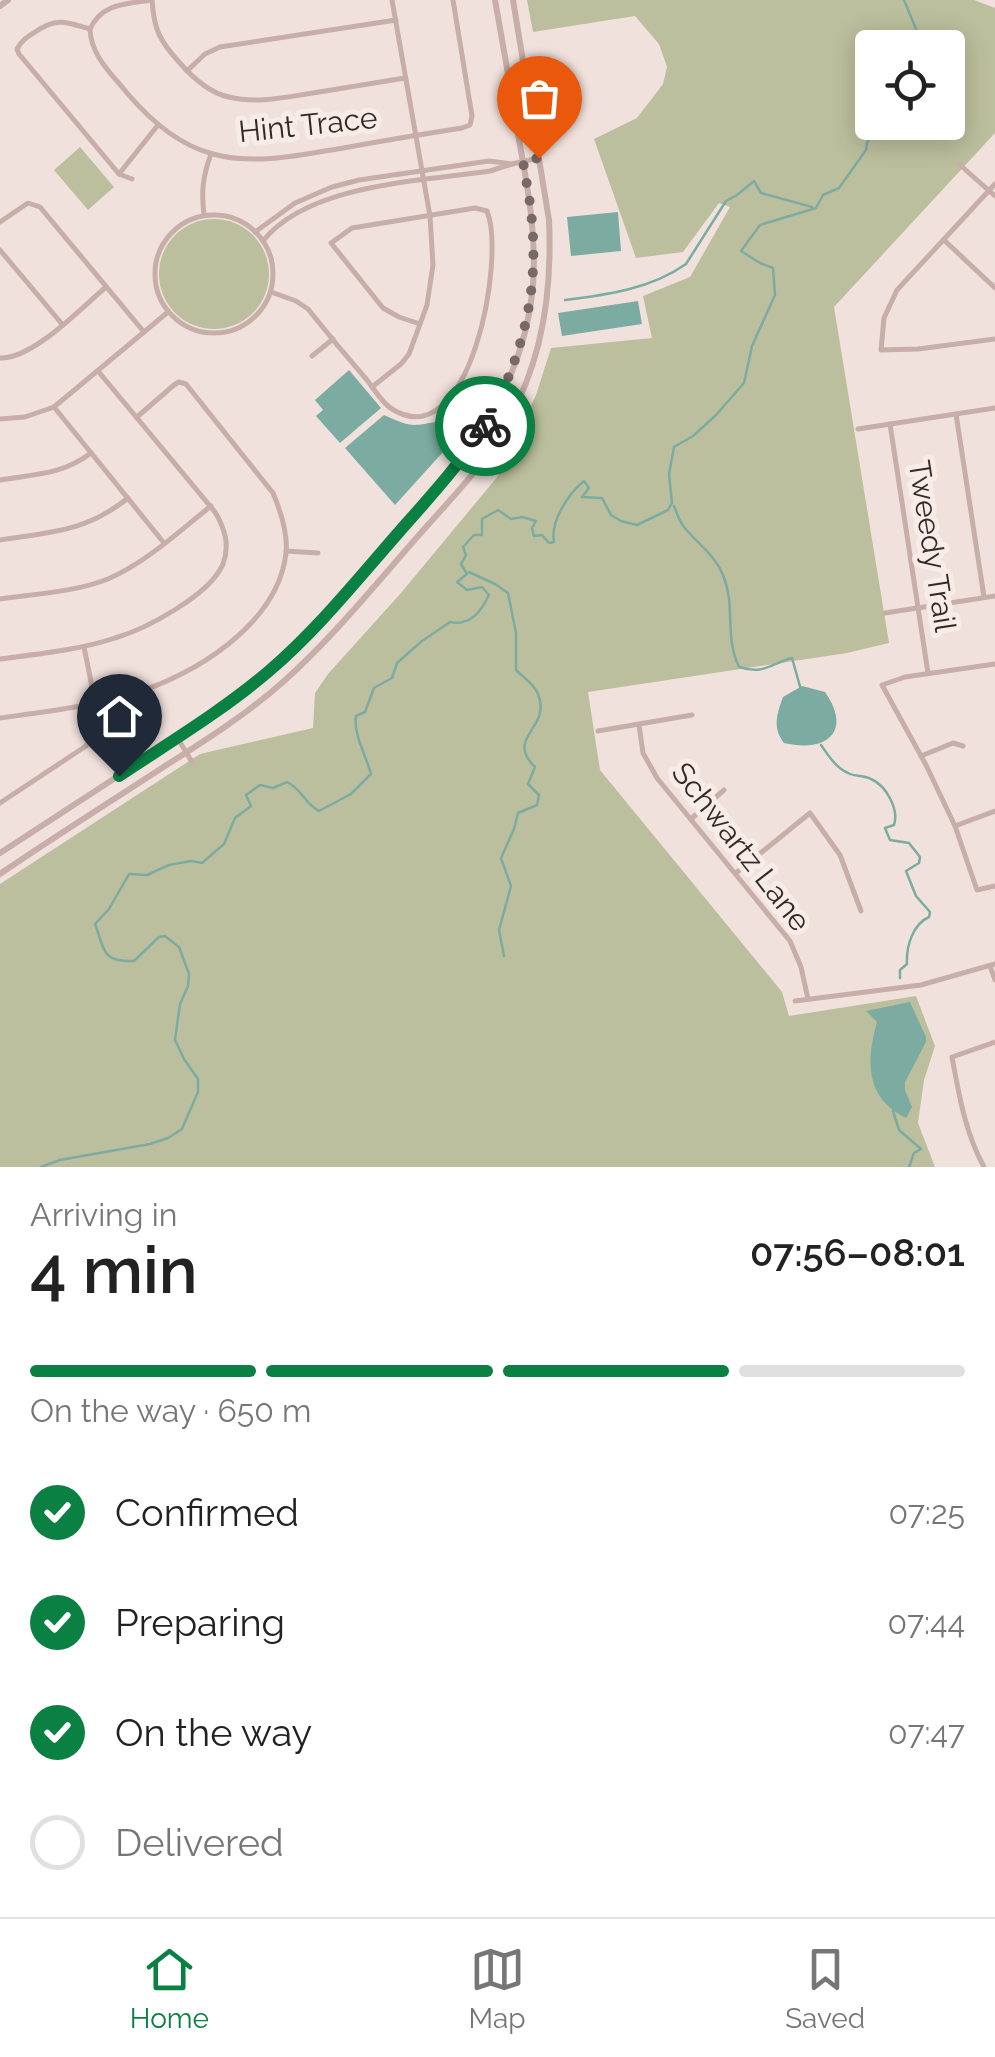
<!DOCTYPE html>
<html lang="en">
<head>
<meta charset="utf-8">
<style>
	body { margin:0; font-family:Raleway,sans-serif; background:#f6f6f6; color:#222; height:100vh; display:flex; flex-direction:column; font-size:38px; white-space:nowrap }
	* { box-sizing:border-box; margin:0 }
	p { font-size:32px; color:#767676 }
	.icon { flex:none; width:55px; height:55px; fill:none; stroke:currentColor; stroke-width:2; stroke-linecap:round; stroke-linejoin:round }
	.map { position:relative; height:1167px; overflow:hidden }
	.panel { display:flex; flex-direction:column; background:#fff; flex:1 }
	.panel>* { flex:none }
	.fabs { position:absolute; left:855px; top:30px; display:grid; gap:20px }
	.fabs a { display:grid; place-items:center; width:110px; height:110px; border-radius:10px; background:#fff; box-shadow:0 5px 25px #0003; font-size:50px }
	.pin { position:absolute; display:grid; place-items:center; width:85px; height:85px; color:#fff; margin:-102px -42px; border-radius:50% 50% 50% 0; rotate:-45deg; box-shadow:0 0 10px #0007 }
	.pin .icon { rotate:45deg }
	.courier { position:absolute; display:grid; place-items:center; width:100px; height:100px; margin:-50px; border:8px solid #0b8043; border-radius:50%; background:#fff; color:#222; box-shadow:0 2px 12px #0007 }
	.head em { font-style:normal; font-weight:600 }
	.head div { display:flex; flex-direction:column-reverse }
	.head { display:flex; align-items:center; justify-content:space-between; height:170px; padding:0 30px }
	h1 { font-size:65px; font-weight:600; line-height:75px }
	.bar { display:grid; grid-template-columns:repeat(4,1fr); gap:15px 10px; align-content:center; height:120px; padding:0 30px }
	.bar i { height:12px; border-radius:8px; background:#e0e0e0 }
	.bar .on { background:#0b8043 }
	.bar p { grid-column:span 4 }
	ol { padding:0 30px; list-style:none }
	li { display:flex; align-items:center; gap:30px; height:110px }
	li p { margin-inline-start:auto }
	li .icon { padding:10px; border-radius:50%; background:#0b8043; color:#fff; stroke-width:4 }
	li:last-child { color:#767676 }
	li i { width:55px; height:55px; border:5px solid #e0e0e0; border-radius:50% }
	.tab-bar { display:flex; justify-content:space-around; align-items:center; height:140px; border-top:2px solid #e0e0e0; background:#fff; font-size:28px; color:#767676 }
	.tab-bar a { display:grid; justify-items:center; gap:5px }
	.tab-bar .on { color:#0b8043 }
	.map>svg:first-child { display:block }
	.green { fill:#bcbf9d; fill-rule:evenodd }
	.water { fill:#7caca1 }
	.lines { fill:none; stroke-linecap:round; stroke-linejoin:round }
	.stream { stroke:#7caca1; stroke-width:2.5 }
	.minor { stroke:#c8aea8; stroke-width:5 }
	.tertiary { stroke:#c8aea8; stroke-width:6 }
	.done { stroke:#766967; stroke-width:10; stroke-dasharray:0 18 }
	.route { stroke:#0b8043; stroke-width:12 }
	.labels { text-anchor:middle; stroke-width:10; stroke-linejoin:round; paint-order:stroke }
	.street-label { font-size:30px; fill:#352928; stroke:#f8ece8 }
</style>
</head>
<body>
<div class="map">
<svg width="995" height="1167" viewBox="0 0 995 1167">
	<rect width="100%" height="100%" fill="#f0e1dc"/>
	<g class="green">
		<path d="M527,0H974L995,8V133L834,307L889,643L847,653L588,692L600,770L782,992L789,1016L916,996L935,1046L924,1080L918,1123L935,1167H0V884L200,754L313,728L315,693L328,674L401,593L498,476L536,395L551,348L652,338L643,296L690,277L730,207L719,203L683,252L636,258L594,139L637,118L663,84L667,67L659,44L635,16L533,32ZM872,48H948V122H872Z"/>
		<polygon points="80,147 114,187 88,210 54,170"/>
		<circle cx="214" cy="274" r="55"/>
	</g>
	<g class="water">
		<polygon points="618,212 621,251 571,256 567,217"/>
		<polygon points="638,301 642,324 562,336 558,313"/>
		<polygon points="349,370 381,408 340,443 316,416 323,410 315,400"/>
		<path d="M384,415C411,427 411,427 439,421L453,441L395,505L345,448Z"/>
		<path d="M802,686L825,692C853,732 826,753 784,743C772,728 777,713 783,697Z"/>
		<path d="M910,1002L926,1037V1042L905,1082V1090L912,1107L906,1118C865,1098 866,1061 877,1022L866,1011Z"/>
	</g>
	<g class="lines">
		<g class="stream">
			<polyline points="904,0 921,41 918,48"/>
			<path d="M565,300C606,295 651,289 686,264L726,201L737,195L754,181L761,193L812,207"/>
			<path d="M674,506C677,513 679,521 684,527C697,543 715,555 723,575C736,606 724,636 739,667C764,675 770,664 792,658L801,690"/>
			<path d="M469,572L495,584L508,593L516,633V670C523,677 535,685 538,694C552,729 504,737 535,767L528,784L539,795L537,805L518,813L514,829L501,858L511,886L499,930L504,956"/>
			<path d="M821,745C828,755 836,768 848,773C855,777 864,775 871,779C887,786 899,810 894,825L885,828L890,840L909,843L920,857L919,863L906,871L916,896L930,912L929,917C913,924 906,946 907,964L900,970V978"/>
			<polyline points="893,1111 899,1130 921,1149 914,1153 909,1167"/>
			<path d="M41,1167L60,1160L150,1144L168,1138L182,1129L198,1092V1079L184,1059L175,1040L180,1004L188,986L189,974L179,947L165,936L159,937L134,961C101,962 105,950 95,924L109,909L129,874L147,875L169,865L191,861L202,863L224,844L235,818L251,806L246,795L260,785L273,788L287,782C304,791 302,801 319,811L351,794L371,774C366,756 353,733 356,716L365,712L374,688L392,678L397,663L422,641L450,622C470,626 481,612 489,595L482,587L467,590L457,582L467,574L461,564L466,555L463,547L474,535H482V519L498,510L511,519L522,517L536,521L532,528L534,536L542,535L549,543L554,542C550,522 568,494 584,481L589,488L582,497L602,498L611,515L621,521L637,525L668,510L672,503L669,474L674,447L693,436L716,415L744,383L752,346L775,295L773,268L760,263L741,251L760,225L816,208L823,195L839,188L866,150L867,143L879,122"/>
		</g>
		<g class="minor">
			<path d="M152,0C154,29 159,40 179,62C192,77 209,93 229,97C257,104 286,97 313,93C344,88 375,83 405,78"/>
			<path d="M90,29C91,56 111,73 127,93C150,120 178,145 213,154C257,166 305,154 349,147C387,140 424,134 462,128L470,125L472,116L453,0"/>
			<path d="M90,29C66,22 57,17 35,32C27,37 22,40 17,49L19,54L119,174L132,179"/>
			<path d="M90,29C102,3 126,4 151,0"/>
			<polyline points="187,71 205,54 220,47 396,20"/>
			<polyline points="512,164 538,158"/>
			<polyline points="960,165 995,196"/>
			<polyline points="119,174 158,125"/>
			<polyline points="995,184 897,290 884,318 881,350 918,349 995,339"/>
			<path d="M204,214C201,191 203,176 211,154"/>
			<circle cx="214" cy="274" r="59"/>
			<polyline points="0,222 28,203 40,207 144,332"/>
			<path d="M255,232L295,203L332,187L359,180L489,161L512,164L490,171C422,181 308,184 263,241"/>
			<polyline points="944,240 995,288"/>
			<polyline points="0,250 62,324"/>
			<path d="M271,292L296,301L308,309C327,333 347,357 367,380C374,389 382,403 392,409C470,458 506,258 487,211L475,208L352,228L331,243L383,308L399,317L420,324"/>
			<polyline points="312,356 333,339"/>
			<path d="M0,358C33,359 81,308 106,287"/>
			<polyline points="372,387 401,364 409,354 427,305 433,265 430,216 392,0"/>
			<polyline points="54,407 164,543"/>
			<polyline points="956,414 984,597"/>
			<polyline points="0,419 25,417 54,407 168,312"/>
			<polyline points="890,424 928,673"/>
			<polyline points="858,429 995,408"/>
			<path d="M0,480C35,474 62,475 91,453"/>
			<path d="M0,540C50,532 86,532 128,498"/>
			<polyline points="286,551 318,553"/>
			<path d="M0,599C35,594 75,592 108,579C147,562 178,532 211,506"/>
			<polyline points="885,613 995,596"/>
			<path d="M0,659C38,654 79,650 115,638C146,629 210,595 223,564C230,545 225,529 215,512L98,371"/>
			<polyline points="995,664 905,677 882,685 926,765 955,826 977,890 995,886"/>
			<path d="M0,718C43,712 87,707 129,695C192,677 278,625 286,553C288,533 281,512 273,493L186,384L179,382L174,385L137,417"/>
			<polyline points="639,725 643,753 657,778 790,941 801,967 808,999"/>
			<polyline points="598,731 692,715"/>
			<polyline points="177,737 192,762"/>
			<polyline points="921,756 953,743 963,746"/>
			<path d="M0,803L86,746C104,723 89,675 84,647"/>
			<polyline points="691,819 724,790"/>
			<polyline points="955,826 995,811"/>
			<polyline points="736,873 810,813 840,855 861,911"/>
			<polyline points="990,966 995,980"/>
			<polyline points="795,1001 921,985 995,964"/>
			<path d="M984,1167C965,1132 959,1095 952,1057L995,1042"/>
		</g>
		<g class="tertiary">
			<polyline points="0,6 8,0"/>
			<path d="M0,853C51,820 102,787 152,754C180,736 208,719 234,699C289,658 333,607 378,555C451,472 523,402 533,285C537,234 527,184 518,134C511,90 503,45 495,0"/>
			<path d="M0,874C54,837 110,802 165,766C206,740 247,714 283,682C330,640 370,591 412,543C436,515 464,487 486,457C538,383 553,308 549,220L513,0"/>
		</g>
	</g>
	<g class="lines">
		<path class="done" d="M485,426C520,363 539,296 532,223C531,203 526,182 523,161L539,158"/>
		<path class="route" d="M119,776C170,742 222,711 269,671C317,630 357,580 399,532C429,498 460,464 485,426"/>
	</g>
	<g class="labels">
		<g class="street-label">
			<text transform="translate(308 125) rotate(-6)" y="10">Hint Trace</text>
			<text transform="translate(932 546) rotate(81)" y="10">Tweedy Trail</text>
			<text transform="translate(741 847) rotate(52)" y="10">Schwartz Lane</text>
		</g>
	</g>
</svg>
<div class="fabs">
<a><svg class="icon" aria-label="locate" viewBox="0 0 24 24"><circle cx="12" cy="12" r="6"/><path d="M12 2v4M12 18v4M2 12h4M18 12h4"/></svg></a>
</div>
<div class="pin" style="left:539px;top:158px;background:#ea580c"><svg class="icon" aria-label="bag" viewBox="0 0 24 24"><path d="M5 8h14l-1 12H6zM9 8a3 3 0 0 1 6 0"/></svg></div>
<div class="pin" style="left:119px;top:776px;background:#1f2937"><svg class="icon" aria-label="home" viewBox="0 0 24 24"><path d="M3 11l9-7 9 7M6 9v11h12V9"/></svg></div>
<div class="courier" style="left:485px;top:426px"><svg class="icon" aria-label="bike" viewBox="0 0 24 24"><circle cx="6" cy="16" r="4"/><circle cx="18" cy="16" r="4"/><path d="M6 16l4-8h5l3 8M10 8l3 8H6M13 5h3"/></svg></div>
</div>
<section class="panel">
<div class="head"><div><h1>4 min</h1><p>Arriving in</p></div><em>07:56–08:01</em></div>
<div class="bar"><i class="on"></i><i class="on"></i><i class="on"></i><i></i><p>On the way · 650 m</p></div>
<ol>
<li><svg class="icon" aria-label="check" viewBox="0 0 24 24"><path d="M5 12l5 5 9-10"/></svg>Confirmed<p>07:25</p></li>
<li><svg class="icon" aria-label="check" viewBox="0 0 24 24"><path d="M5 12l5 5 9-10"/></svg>Preparing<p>07:44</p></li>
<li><svg class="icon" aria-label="check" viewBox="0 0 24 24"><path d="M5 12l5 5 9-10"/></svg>On the way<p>07:47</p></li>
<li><i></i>Delivered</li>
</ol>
</section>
<nav class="tab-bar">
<a class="on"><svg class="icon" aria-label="home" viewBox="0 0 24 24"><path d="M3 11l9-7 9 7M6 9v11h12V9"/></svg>Home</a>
<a><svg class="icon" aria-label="map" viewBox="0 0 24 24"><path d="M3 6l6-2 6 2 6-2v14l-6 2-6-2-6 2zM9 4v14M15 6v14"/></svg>Map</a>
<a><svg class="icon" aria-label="saved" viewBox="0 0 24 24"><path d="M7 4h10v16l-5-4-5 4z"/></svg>Saved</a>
</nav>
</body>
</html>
